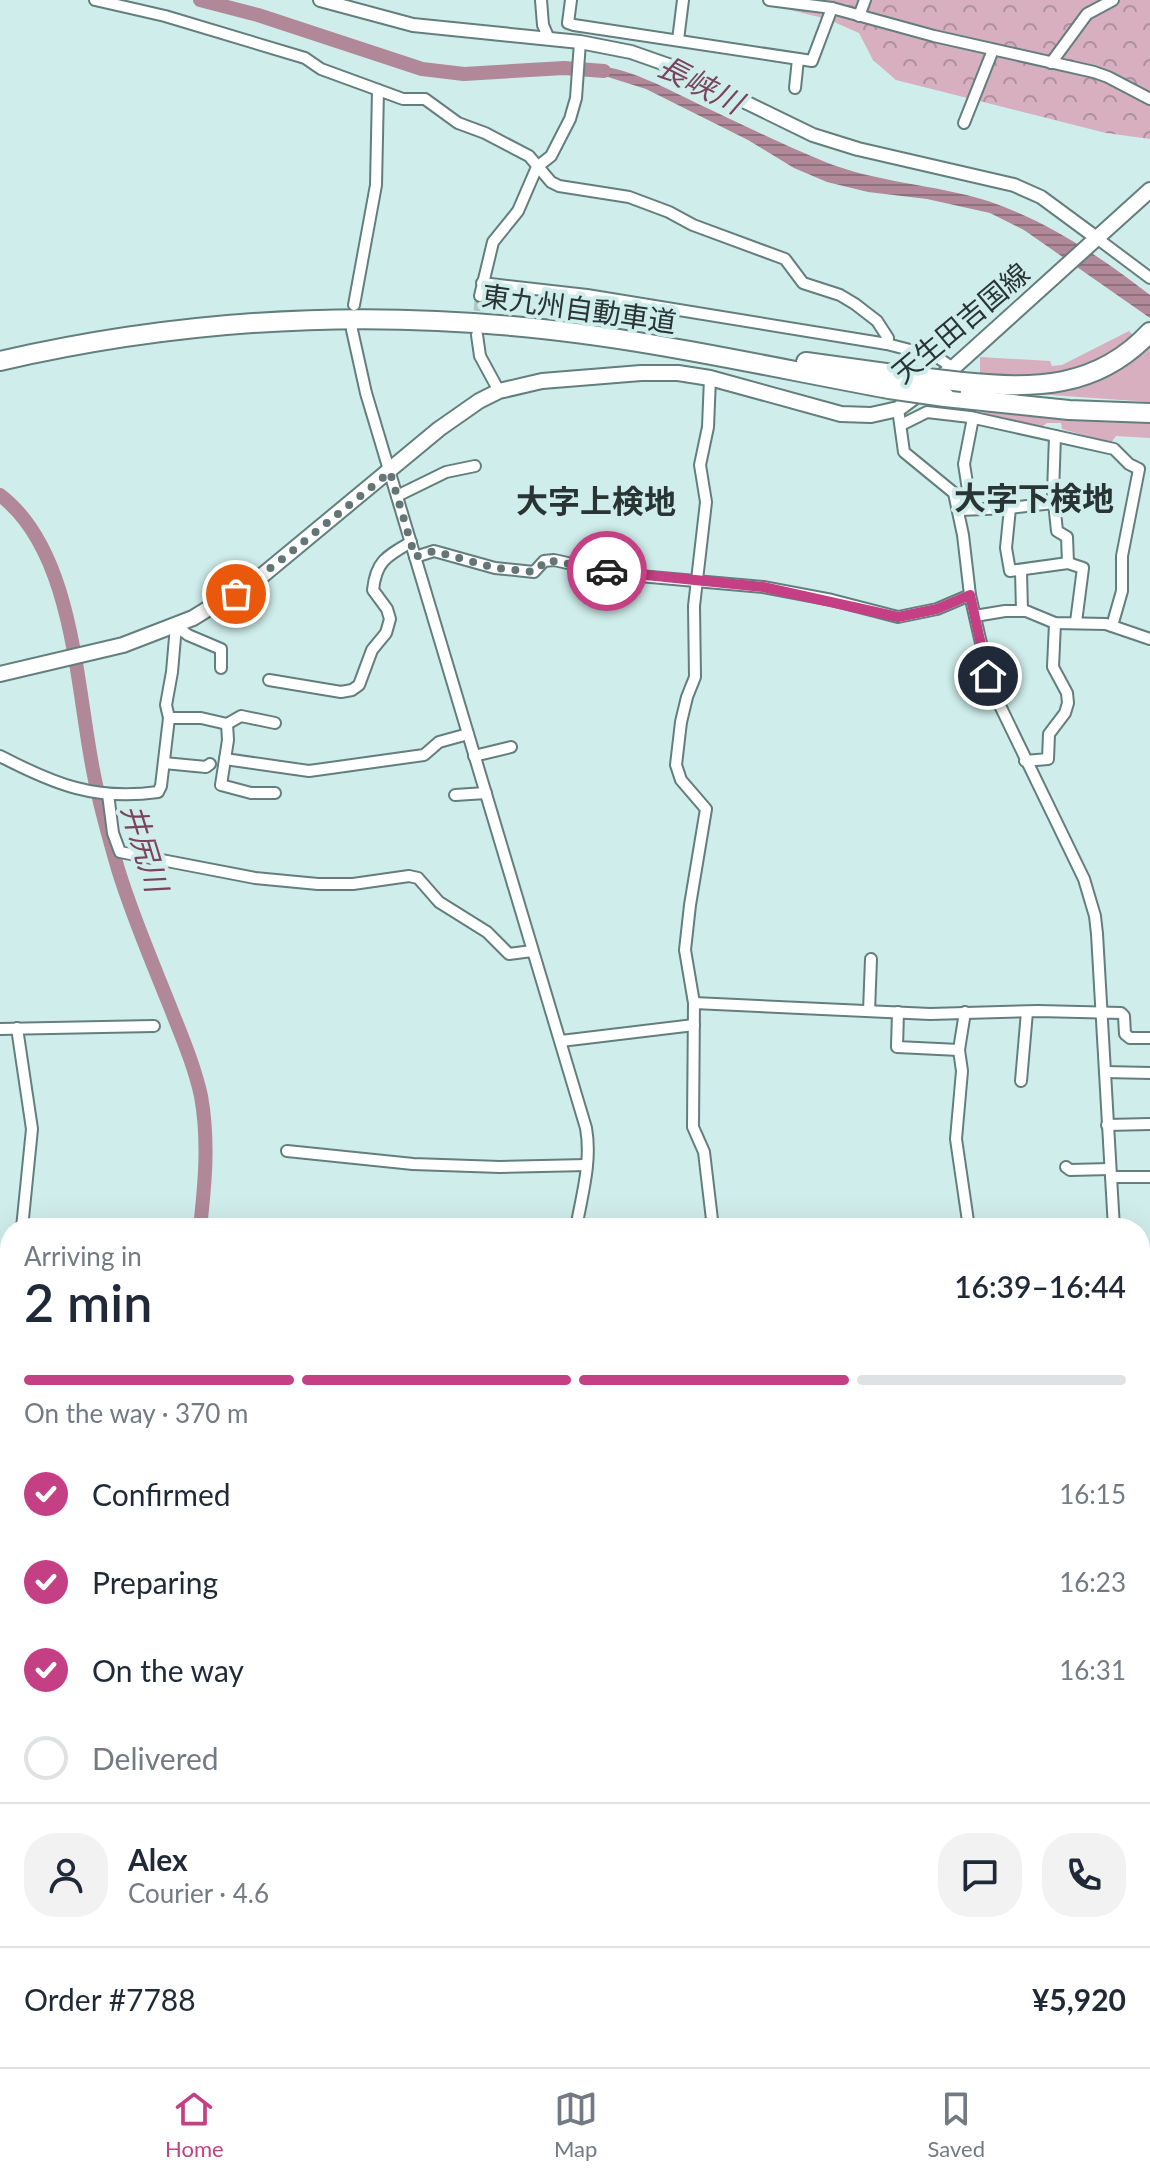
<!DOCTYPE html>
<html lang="en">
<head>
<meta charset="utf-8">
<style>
	body { margin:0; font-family:Lato,"Noto Sans JP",sans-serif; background:#f2f2f3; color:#1f2937; height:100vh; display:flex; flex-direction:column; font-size:30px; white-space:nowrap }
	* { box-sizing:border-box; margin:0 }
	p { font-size:26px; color:#747a83 }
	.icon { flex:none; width:44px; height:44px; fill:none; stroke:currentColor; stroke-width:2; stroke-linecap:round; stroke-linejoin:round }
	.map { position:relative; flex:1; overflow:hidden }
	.panel { position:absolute; left:0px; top:1218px; width:1150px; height:850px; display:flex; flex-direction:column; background:#fff; border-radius:32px 32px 0 0; box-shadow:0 8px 32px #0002 }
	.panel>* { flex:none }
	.pin { position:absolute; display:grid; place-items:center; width:68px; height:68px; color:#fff; margin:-34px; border:4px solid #fff; border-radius:50%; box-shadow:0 2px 8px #0007 }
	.courier { position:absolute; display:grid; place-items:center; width:80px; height:80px; margin:-40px; border:6px solid #c43f83; border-radius:50%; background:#fff; color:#222; box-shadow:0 2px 10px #0007 }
	.overview em { font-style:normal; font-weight:600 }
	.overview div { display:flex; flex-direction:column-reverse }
	.overview { display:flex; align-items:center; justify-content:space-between; height:136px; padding:0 24px }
	h1 { font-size:52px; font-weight:600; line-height:60px }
	.bar { display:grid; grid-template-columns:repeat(4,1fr); gap:12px 8px; align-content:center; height:96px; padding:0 24px }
	.bar i { height:10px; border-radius:6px; background:#e0e1e3 }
	.bar .on { background:#c43f83 }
	.bar p { grid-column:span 4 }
	.line { display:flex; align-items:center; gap:20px; padding:0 24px; border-top:2px solid #e0e1e3 }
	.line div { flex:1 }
	.round { display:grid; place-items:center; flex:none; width:84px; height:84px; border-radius:32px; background:#f2f2f3 }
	ol { padding:0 24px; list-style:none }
	li { display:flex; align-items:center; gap:24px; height:88px }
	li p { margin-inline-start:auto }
	li .icon { padding:8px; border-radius:50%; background:#c43f83; color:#fff; stroke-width:4 }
	li:last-child { color:#747a83 }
	li i { width:44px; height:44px; border:4px solid #e0e1e3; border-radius:50% }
	.menu { display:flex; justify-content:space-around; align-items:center; height:112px; border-top:2px solid #e0e1e3; background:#fff; font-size:22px; color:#747a83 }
	.menu a { display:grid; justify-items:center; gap:4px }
	.menu .on { color:#c43f83 }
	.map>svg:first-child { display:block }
	.grass { fill:#d7afbf }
	.forest { fill:url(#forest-crowns) }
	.water { fill:url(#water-rules) }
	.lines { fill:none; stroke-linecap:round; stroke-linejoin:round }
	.stream { stroke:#b08898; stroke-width:2 }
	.river { stroke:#b08898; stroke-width:14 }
	.minor-tunnel { stroke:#aec8c6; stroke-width:10; stroke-dasharray:10 5; stroke-linecap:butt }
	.minor-casing { stroke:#637e7d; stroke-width:14 }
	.tertiary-casing { stroke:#637e7d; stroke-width:16 }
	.secondary-casing { stroke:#637e7d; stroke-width:18 }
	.motorway-casing { stroke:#637e7d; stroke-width:22 }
	.minor { stroke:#fff; stroke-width:10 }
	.tertiary { stroke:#fff; stroke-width:12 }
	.secondary { stroke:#fff; stroke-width:14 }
	.motorway { stroke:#fff; stroke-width:18 }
	.motorway-bridge-casing { stroke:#637e7d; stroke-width:22; stroke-linecap:butt }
	.motorway-bridge { stroke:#fff; stroke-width:18 }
	.done { stroke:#637574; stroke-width:8; stroke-dasharray:0 14.4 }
	.route { stroke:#c43f83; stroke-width:10 }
	.labels { text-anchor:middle; stroke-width:8; stroke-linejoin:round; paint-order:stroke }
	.street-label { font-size:28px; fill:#293534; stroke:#cfedeb }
	.water-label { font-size:30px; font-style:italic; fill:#7b435c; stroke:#cfedeb }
	.quarter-label { font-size:32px; font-weight:bold; fill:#293534; stroke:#cfedeb }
</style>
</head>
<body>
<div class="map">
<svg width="1150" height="2067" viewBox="0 0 1150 2067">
	<defs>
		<pattern id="forest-crowns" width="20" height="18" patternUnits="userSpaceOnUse" patternTransform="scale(2)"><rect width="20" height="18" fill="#d7afbf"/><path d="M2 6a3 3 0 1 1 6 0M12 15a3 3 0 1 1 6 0" fill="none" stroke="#ae8f9c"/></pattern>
		<pattern id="water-rules" width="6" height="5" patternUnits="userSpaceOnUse" patternTransform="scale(2)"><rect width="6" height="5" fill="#b08898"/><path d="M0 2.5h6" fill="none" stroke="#8f707d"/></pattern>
	</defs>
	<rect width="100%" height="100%" fill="#cfedeb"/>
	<g class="grass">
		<path d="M1129,331L1134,336L1130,341C1070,376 1049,380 980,375V357L1050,361L1052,366L1062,365Z"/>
		<polygon points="1144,344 1150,348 1150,402 995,391 1060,388"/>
		<polygon points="984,407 1150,420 1150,438 1116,436 1111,443 1062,429 1061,423 1047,423 1040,428 983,413"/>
	</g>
	<polygon class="forest" points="764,0 1150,0 1150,139 1106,133 896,80 873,60 859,33 827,19 778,7"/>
	<path class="water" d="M583,64C629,66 666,89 707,108C745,126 784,145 823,161C876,183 934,184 988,201C1047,221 1101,257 1150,295V318L1024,230L990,213L927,199L868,192L827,182L794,168L748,140L646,89L592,72Z"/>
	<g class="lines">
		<g class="stream">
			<polyline points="1140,1277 1150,1277"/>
			<polyline points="504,2058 509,2061 512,2067"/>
			<polyline points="178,2067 182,2058"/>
		</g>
		<g class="river">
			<polyline points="200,0 258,15 422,69 464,74 564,68 604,71"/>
			<path d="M0,495C75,552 76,689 94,775C100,806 109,838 118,869C132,915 151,959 169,1004C181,1035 194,1064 201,1096C209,1141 205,1183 200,1228"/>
		</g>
		<polyline class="minor-tunnel" points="477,326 480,296"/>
		<defs>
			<g id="minor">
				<polyline points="95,0 165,16 305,58 321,69 403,99 425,99 458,123 485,133 529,156 551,182 559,186 629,197 669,212 693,225 785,259 803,283 840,295 855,304 877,321 888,338 887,344"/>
				<polyline points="541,0 543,25 549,39"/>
				<polyline points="571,0 568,23 574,25 812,61 832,8"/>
				<polyline points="769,0 832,8 934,36 1094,72 1108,77 1150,99"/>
				<polyline points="859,16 865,0"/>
				<polyline points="678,40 683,0"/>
				<polyline points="1051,63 1087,14 1113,0"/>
				<polyline points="795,88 798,59"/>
				<polyline points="964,123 993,50"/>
				<polyline points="1098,239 1150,278"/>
				<polyline points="482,283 587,295 887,344 937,357 953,368"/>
				<polyline points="480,296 493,242 518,211 537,167 551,156 570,119 576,98 580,42"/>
				<polyline points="354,305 376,185 378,90"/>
				<path d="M352,330L366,393L586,1128C592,1161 582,1195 576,1228"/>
				<polyline points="477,335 480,356 499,391"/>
				<polyline points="710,378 708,427 700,465 706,502 694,606 695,677 687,697 681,722 676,765 681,780 706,809 690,905 685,950 694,1003 693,1127 704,1152 713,1228"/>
				<polyline points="898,409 904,452 954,493 963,535 970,595 991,687 1084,879 1095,916 1097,934 1114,1228"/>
				<polyline points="901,425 927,412 970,417 1114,449 1129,464 1139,469 1122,556 1122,591 1112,626"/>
				<polyline points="1055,436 1053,493 1057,531 1067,537 1068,563"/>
				<polyline points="397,496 446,472 475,466"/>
				<polyline points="1010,508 1006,548 1010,571 1068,563 1083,568 1076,622"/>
				<polyline points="971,509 964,464 973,418"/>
				<polyline points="959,510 1010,508 1053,503"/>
				<polyline points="415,557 434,551 495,568 534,572 544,561 554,560 617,574 763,587 832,600 898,617 937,609 970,595"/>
				<polyline points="1021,571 1022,611"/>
				<polyline points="975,616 1005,611 1026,611 1055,623 1106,624 1150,639"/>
				<polyline points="176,626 188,635 221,649 221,668"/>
				<path d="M269,680L341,692L352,690L359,685L372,650L386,633L390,619L387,609L373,590C376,561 387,556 411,542"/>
				<polyline points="169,718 201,718 227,724 228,740 221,785 251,793 275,793"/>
				<polyline points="227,724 241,716 275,723"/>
				<path d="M0,756C54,784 95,801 158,792L161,786L169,718L166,705L172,672L176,626"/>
				<polyline points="474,756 511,747"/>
				<polyline points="225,759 309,771 424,755 439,742 468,734"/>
				<polyline points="1025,761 1048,759 1049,734 1065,713 1068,703 1067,693 1053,667 1055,623"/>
				<polyline points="164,763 206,767 210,764"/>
				<polyline points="108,794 113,833 120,852 255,878 318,884 353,884 409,876 418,878 439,902 487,932 509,954 532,951"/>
				<polyline points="455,795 486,793"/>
				<polyline points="694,1003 930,1014 1038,1011 1121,1013 1124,1016 1125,1034 1130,1038 1150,1038"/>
				<polyline points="869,1011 871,959"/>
				<polyline points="898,1012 897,1047 959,1050"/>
				<polyline points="965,1012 959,1050 962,1071 956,1139 969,1228"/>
				<polyline points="17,1028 32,1129 22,1228"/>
				<polyline points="0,1029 154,1026"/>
				<polyline points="561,1041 694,1025"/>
				<polyline points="1105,1072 1150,1073"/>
				<polyline points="1021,1081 1027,1012"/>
				<polyline points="1107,1125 1150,1124"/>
				<polyline points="287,1151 413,1164 500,1167 587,1165"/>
				<polyline points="1066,1167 1070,1170 1110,1169"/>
				<polyline points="1111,1177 1150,1177"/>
				<polyline points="0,1301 10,1302"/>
				<polyline points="1140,1331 1150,1357"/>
				<polyline points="1140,1404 1150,1404"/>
				<polyline points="0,1432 10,1431"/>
				<polyline points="1140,1545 1150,1544"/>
				<polyline points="0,1587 10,1586"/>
				<polyline points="1140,1659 1150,1661"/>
				<polyline points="0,1681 10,1687"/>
				<polyline points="0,1760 10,1765"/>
				<polyline points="1140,1798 1150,1798"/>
				<polyline points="1148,1873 1150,1873"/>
				<polyline points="564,2058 565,2067"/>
				<polyline points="741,2058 741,2067"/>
				<polyline points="934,2058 935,2067"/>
				<polyline points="972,2058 974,2067"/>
				<polyline points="1134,2058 1134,2067"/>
				<polyline points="761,2060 794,2062"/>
				<polyline points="303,2067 304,2058"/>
				<polyline points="445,2067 445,2058"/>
				<polyline points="835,2067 836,2058"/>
				<polyline points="1087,2067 1087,2058"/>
			</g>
			<polyline id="tertiary" points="320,0 413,25 580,42 631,52 671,66 813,135 858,149 1014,185 1041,197 1098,239"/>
			<g id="secondary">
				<polyline points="0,674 123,645 193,618 264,574 439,429 479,401 499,391 542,381 641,373 678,373 710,378 841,414 871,415 898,409 953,368 1150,190"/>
				<polyline points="0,1791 10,1811"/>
				<polyline points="145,2058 149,2067"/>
				<polyline points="23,2067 28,2058"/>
			</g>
			<g id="motorway">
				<path d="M0,361C169,322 339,310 512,326C639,337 764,366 889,389"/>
				<polyline points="806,362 893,374"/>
				<path d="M962,382C1034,389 1097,389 1150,332"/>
				<polyline points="945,397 1069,410 1150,413"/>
			</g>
		</defs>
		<use href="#minor" class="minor-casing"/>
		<use href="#tertiary" class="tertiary-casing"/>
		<use href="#secondary" class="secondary-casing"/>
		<use href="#motorway" class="motorway-casing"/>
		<use href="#minor" class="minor"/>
		<use href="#tertiary" class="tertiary"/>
		<use href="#secondary" class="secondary"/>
		<use href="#motorway" class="motorway"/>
		<defs>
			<g id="motorway-bridge">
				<polyline points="893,374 962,382"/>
				<polyline points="889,389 945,397"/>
			</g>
		</defs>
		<use href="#motorway-bridge" class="motorway-bridge-casing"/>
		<use href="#motorway-bridge" class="motorway-bridge"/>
	</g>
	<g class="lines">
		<polyline class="done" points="236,594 281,560 390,472 415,557 434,551 495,568 534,572 547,560 607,571"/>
		<polyline class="route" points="607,571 763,587 898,617 937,609 970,595 988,676"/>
	</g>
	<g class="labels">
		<g class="street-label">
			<text transform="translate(579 309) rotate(8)" y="10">東九州自動車道</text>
			<text transform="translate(961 323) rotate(-40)" y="10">天生田吉国線</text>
		</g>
		<g class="water-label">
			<text transform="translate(700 85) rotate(27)" y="10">長峡川</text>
			<text transform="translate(144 848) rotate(73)" y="10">井尻川</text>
		</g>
		<g class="quarter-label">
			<text x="1034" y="510">大字下検地</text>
			<text x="596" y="513">大字上検地</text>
		</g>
	</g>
</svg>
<div class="pin" style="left:236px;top:594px;background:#ea580c"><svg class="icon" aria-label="bag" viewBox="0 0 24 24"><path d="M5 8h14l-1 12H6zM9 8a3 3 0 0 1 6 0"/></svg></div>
<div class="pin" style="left:988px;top:676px;background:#1f2937"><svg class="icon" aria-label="home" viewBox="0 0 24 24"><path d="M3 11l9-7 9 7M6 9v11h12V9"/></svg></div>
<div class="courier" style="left:607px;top:571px"><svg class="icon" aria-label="car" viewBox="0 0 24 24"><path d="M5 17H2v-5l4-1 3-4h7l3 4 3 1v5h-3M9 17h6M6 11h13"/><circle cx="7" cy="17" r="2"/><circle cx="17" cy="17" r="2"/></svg></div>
<section class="panel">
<div class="overview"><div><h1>2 min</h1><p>Arriving in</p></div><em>16:39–16:44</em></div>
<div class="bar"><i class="on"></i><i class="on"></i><i class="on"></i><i></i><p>On the way · 370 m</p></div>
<ol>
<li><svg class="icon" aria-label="check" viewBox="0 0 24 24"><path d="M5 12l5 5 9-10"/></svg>Confirmed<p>16:15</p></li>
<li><svg class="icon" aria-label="check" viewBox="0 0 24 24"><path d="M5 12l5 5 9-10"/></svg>Preparing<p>16:23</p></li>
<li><svg class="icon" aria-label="check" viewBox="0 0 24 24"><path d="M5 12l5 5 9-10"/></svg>On the way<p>16:31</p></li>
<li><i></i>Delivered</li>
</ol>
<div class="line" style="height:144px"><a class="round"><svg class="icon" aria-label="person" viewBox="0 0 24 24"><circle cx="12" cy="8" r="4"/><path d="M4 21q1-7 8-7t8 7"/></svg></a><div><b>Alex</b><p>Courier · 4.6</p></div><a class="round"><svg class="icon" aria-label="chat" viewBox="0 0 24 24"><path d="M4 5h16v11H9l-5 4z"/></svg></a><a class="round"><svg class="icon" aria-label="phone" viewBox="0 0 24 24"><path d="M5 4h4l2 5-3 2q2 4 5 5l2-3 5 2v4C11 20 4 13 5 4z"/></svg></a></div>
<div class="line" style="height:104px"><div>Order #7788</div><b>¥5,920</b></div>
</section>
</div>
<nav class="menu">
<a class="on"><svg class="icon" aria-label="home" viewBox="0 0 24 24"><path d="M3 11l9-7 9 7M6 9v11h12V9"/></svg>Home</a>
<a><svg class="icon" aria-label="map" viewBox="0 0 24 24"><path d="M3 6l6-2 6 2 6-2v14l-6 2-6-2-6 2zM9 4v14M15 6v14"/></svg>Map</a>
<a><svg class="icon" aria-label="saved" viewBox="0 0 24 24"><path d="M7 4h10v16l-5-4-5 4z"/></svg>Saved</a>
</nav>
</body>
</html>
